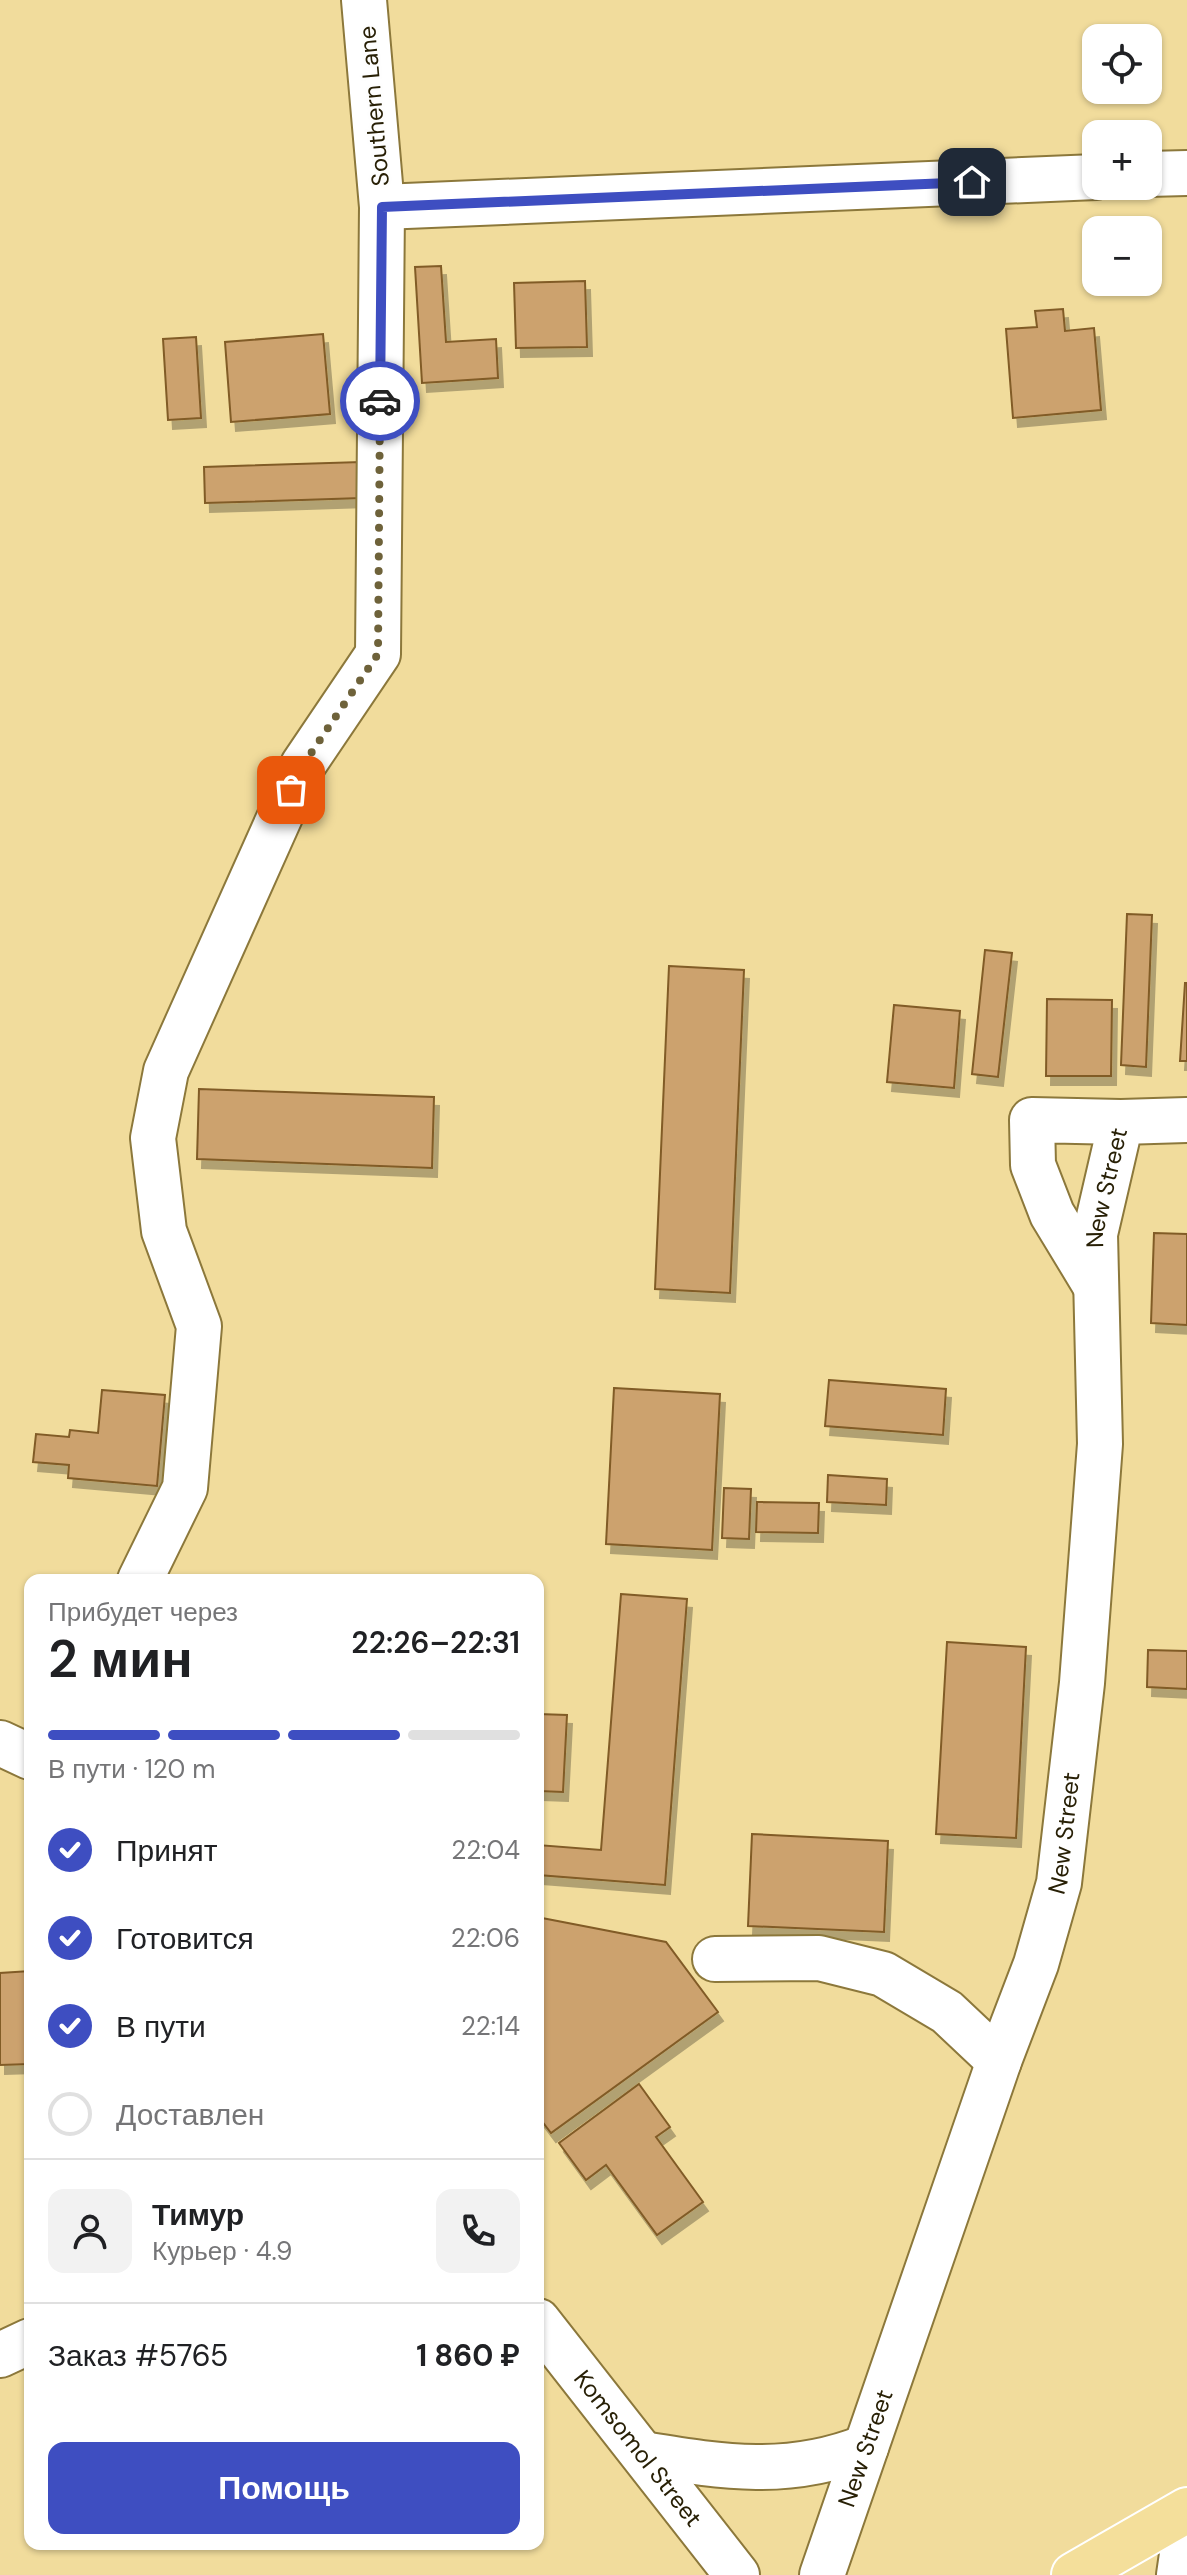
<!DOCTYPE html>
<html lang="ru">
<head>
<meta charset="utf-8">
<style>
	body { margin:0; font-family:"DM Sans",sans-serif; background:#f2f2f2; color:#202124; height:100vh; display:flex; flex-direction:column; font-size:30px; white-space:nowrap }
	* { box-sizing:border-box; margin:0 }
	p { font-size:26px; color:#757577 }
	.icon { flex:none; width:44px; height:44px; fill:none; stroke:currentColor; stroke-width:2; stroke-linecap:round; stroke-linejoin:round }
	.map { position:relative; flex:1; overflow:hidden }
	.side { position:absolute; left:24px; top:1574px; width:520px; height:976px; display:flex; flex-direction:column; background:#fff; border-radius:16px; box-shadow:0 2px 6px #0004 }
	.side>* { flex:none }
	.buttons { position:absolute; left:1082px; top:24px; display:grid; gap:16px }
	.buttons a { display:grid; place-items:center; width:80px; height:80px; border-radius:16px; background:#fff; box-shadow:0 2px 6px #0004; font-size:40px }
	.pin { position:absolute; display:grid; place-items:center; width:68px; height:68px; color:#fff; margin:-34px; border-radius:16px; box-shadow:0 4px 12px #0006 }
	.courier { position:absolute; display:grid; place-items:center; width:80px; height:80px; margin:-40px; border:6px solid #3e4ec1; border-radius:50%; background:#fff; color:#222; box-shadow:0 2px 10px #0007 }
	.head em { font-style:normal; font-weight:600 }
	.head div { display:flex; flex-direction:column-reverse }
	.head { display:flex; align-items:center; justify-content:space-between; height:136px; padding:0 24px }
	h1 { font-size:52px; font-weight:600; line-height:60px }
	.bar { display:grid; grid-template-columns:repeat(4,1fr); gap:12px 8px; align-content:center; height:96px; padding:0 24px }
	.bar i { height:10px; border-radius:6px; background:#e0e0e0 }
	.bar .selected { background:#3e4ec1 }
	.bar p { grid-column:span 4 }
	.line { display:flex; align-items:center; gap:20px; padding:0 24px; border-top:2px solid #e0e0e0 }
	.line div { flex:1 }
	.round { display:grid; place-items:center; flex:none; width:84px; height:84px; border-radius:16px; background:#f2f2f2 }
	ol { padding:0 24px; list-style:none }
	li { display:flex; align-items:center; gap:24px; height:88px }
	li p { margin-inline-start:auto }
	li .icon { padding:8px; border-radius:50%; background:#3e4ec1; color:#fff; stroke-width:4 }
	li:last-child { color:#757577 }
	li i { width:44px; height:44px; border:4px solid #e0e0e0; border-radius:50% }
	.primary-button { display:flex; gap:16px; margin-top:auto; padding:16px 24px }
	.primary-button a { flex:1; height:92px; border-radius:16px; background:#3e4ec1; color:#fff; font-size:32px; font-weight:600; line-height:92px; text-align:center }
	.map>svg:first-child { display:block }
	.building { fill:#cca26e; stroke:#815b27; stroke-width:2; filter:url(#shadow) }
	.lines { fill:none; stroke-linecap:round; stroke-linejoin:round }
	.minor-casing { stroke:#8c783b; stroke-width:48 }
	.major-casing { stroke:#fff; stroke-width:48 }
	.minor { stroke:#fff; stroke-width:44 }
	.major { stroke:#f4df9b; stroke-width:44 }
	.done { stroke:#6e623a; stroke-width:8; stroke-dasharray:0 14.4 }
	.route { stroke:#3e4ec1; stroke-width:10 }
	.labels { text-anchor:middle; stroke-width:6; stroke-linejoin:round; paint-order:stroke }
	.street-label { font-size:24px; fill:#282006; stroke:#fefefe }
</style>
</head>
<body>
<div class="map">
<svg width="1187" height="2575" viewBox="0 0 1187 2575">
	<defs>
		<filter id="shadow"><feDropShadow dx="5" dy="9" stdDeviation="0" flood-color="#0004"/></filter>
	</defs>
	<rect width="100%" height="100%" fill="#f1dc9c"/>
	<g class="building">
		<polygon points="441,266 446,342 496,339 498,378 422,383 415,267"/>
		<polygon points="585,281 587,347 516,348 514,283"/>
		<polygon points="1063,309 1065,331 1094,328 1101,410 1013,418 1006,329 1037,327 1035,311"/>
		<polygon points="323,334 330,414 231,422 225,342"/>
		<polygon points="196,337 201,418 168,420 163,339"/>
		<polygon points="361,462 362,498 205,503 204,467"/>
		<polygon points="1127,914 1152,915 1146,1067 1121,1065"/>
		<polygon points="985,950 1012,953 998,1077 972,1074"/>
		<polygon points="669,966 744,970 730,1293 655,1289"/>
		<polygon points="1185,983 1187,983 1187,1061 1180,1061"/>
		<polygon points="1047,999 1112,1000 1111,1076 1046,1076"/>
		<polygon points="894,1005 960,1011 954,1088 887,1082"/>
		<polygon points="199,1089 434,1097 432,1168 197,1159"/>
		<polygon points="1154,1233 1187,1234 1187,1325 1151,1323"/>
		<polygon points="829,1380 946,1389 943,1435 825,1426"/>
		<polygon points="614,1388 720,1394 712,1550 606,1544"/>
		<polygon points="102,1390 165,1395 157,1486 68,1478 69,1465 33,1462 36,1434 69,1437 70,1430 98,1433"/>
		<polygon points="828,1475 887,1479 886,1505 827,1502"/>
		<polygon points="724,1488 751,1489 749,1539 722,1538"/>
		<polygon points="757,1502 819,1503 818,1533 756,1532"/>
		<polygon points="621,1594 687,1599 665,1885 538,1875 538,1845 601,1850"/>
		<polygon points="947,1642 1026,1647 1016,1838 936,1834"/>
		<polygon points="1148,1650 1187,1651 1187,1689 1147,1687"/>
		<polygon points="538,1714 567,1715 563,1792 538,1791"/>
		<polygon points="752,1834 888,1841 884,1932 748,1926"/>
		<polygon points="542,1918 666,1942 718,2012 551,2133 538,2116 538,1921"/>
		<polygon points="30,1971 30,2064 0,2065 0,1973"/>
		<polygon points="639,2084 670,2127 656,2137 703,2202 657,2235 606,2165 586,2180 559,2143"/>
	</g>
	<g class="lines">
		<defs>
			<g id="minor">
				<polyline points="1148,174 1187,173"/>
				<polyline points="382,207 1096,177"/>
				<polyline points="1095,1285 1052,1214 1033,1165 1032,1120 1121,1122"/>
				<polyline points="140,1580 185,1488 199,1326 164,1231 153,1138 166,1071 303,765 378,654 382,207 364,0"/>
				<polyline points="0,1743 30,1757"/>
				<polyline points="715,1959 819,1958 883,1974 947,2012 999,2061"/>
				<path id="s1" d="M538,2321L737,2575"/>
				<polyline points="0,2355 30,2341"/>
				<path d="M643,2454C723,2467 788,2478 866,2447"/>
				<path id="s2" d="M822,2575L999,2061L1036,1964L1059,1883L1082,1683L1100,1444L1095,1234L1121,1122L1187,1120"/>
				<polyline points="1179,2575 1187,2520"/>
			</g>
			<polyline id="major" points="1074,2575 1187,2510"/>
		</defs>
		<use href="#minor" class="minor-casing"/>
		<use href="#major" class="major-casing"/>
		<use href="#minor" class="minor"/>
		<use href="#major" class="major"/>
	</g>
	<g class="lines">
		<polyline class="done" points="291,790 303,765 378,654 380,401"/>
		<polyline class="route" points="380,401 382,207 972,182"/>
	</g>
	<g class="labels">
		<g class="street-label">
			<text transform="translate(374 106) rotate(-95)" y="8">Southern Lane</text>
			<text dy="8" stroke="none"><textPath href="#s2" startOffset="1430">New Street</textPath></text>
			<text dy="8" stroke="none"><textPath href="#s2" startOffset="782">New Street</textPath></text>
			<text dy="8" stroke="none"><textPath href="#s1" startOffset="162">Komsomol Street</textPath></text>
			<text dy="8" stroke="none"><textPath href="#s2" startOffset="134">New Street</textPath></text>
		</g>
	</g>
</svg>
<div class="buttons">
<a><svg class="icon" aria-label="locate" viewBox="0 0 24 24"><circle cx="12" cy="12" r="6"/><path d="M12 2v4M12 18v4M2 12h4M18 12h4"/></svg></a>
<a>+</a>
<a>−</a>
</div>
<div class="pin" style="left:291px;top:790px;background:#ea580c"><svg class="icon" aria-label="bag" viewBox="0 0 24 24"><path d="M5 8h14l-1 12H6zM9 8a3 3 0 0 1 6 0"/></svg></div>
<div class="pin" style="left:972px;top:182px;background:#1f2937"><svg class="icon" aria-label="home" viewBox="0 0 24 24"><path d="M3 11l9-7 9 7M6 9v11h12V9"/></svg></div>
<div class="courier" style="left:380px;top:401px"><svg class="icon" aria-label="car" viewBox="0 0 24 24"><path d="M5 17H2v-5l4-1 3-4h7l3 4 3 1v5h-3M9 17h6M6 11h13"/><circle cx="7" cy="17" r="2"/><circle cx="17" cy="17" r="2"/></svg></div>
<section class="side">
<div class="head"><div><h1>2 мин</h1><p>Прибудет через</p></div><em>22:26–22:31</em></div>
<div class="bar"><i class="selected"></i><i class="selected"></i><i class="selected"></i><i></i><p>В пути · 120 m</p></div>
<ol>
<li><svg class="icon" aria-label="check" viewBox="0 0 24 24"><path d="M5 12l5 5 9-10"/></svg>Принят<p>22:04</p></li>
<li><svg class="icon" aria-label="check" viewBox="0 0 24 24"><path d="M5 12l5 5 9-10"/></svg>Готовится<p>22:06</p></li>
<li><svg class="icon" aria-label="check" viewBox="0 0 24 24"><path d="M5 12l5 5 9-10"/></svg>В пути<p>22:14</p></li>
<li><i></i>Доставлен</li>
</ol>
<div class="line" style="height:144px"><a class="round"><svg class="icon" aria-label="person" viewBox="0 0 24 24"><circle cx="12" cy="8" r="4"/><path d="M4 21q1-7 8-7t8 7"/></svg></a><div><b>Тимур</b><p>Курьер · 4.9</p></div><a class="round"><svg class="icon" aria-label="phone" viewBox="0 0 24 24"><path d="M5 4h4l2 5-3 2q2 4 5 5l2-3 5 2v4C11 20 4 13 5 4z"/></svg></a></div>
<div class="line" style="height:104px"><div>Заказ #5765</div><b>1 860 ₽</b></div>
<div class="primary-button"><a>Помощь</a></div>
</section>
</div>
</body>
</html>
